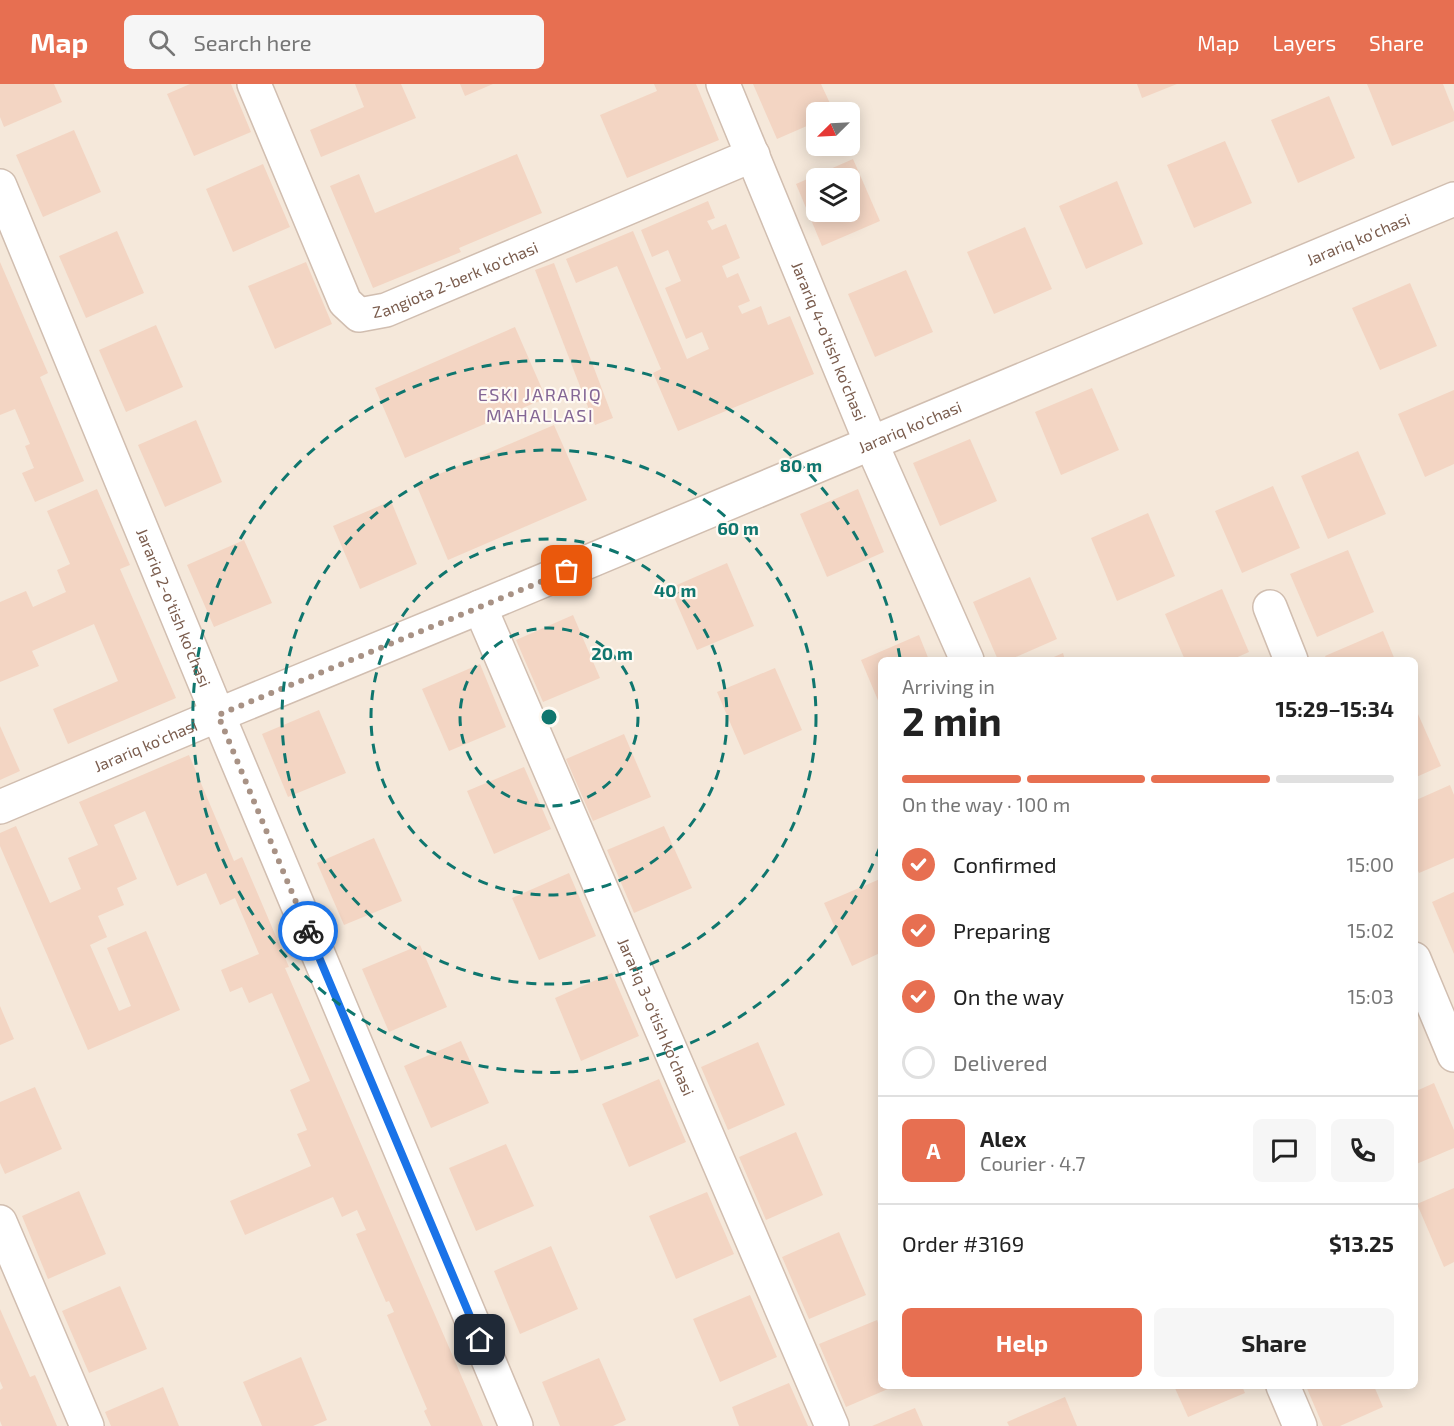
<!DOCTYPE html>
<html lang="en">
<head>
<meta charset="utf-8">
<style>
	body { margin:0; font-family:"Exo 2",sans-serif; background:#f6f6f6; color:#222; height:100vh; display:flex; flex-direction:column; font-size:22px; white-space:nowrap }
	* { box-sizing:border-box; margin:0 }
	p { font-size:20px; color:#767676 }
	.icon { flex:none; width:33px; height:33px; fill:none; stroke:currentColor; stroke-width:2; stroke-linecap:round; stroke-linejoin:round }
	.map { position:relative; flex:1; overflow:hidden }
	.drawer { position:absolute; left:878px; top:573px; width:540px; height:732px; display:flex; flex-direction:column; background:#fff; border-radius:9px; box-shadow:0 3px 15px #0003 }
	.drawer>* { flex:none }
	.needle { width:39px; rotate:246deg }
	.tools { position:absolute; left:806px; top:18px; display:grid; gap:12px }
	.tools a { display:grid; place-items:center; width:54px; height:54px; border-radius:9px; background:#fff; box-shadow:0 3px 15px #0003; font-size:30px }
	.pin { position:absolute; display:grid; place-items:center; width:51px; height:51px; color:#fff; margin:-26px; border-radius:12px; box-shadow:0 3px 9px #0006 }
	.courier { position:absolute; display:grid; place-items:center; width:60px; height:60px; margin:-30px; border:4px solid #1a73e8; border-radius:50%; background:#fff; color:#222; box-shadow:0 2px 8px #0007 }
	.overview em { font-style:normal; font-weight:700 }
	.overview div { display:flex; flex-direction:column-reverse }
	.overview { display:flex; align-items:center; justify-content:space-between; height:102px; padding:0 24px }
	h1 { font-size:39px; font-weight:700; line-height:45px }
	.bar { display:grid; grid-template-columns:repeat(4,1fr); gap:9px 6px; align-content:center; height:72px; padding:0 24px }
	.bar i { height:8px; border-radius:4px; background:#e0e0e0 }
	.bar .selected { background:#e76f51 }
	.bar p { grid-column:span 4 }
	.line { display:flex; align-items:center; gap:15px; padding:0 24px; border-top:2px solid #e0e0e0 }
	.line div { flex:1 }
	.round { display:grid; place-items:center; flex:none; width:63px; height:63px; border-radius:9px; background:#f6f6f6 }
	ol { padding:0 24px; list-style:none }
	li { display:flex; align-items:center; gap:18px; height:66px }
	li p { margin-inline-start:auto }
	li .icon { padding:6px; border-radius:50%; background:#e76f51; color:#fff; stroke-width:4 }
	li:last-child { color:#767676 }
	li i { width:33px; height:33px; border:3px solid #e0e0e0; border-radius:50% }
	.primary-button { display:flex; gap:12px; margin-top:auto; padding:12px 24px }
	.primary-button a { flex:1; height:69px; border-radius:9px; background:#e76f51; color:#fff; font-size:24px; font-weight:700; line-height:69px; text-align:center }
	.primary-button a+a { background:#f6f6f6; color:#222 }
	header { display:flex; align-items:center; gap:36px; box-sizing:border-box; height:84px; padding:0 30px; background:#e76f51; color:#fff }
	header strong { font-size:28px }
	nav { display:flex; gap:33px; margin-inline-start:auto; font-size:21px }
	.search { width:420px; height:54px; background:#f6f6f6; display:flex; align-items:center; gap:15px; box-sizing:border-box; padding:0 21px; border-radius:9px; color:#767676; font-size:22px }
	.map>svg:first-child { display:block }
	.residential { fill:#f5e8da; fill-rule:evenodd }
	.building { fill:#f3d5c3; fill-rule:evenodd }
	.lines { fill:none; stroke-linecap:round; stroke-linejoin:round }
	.minor-casing { stroke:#d1beb0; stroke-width:36 }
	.minor { stroke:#fff; stroke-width:33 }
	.done { stroke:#a89285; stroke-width:6; stroke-dasharray:0 10.8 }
	.route { stroke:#1a73e8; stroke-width:8 }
	.ring { fill:none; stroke:#0f766e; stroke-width:3; stroke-dasharray:10 8 }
	.labels { text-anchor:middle; stroke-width:4.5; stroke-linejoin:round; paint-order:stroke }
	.street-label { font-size:16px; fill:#7a5c4d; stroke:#fffaf3 }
	.neighbourhood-label { font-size:18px; letter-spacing:1.5px; fill:#846695; stroke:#fffaf3 }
	.centre { fill:#0f766e; stroke:#fffaf3; stroke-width:3 }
	.ring-label { font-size:18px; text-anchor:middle; font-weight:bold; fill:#0f766e; stroke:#fffaf3; stroke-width:4.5; stroke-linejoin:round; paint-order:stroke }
</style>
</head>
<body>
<header>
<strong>Map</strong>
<div class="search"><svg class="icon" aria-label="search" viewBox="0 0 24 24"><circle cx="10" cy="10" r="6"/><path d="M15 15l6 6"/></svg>Search here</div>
<nav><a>Map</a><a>Layers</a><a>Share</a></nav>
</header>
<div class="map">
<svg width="1454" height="1342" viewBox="0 0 1454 1342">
	<rect width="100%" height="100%" fill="#fdf6ec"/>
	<path class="residential" d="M0,0H1454V1342H0ZM816,28H849V62H816ZM816,94H849V128H816ZM880,576H1414V1302H880Z"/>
	<g class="building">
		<polygon points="0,0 54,0 62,18 4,43 0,33"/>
		<polygon points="190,0 231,0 251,48 194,72 167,10"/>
		<polygon points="355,0 401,0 416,34 321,73 310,46 364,23"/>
		<polygon points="460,0 493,0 465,12"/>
		<polygon points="654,0 696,0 719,56 627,94 600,31 657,7"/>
		<polygon points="753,0 821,0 834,28 816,28 816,38 777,55"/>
		<polygon points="1137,0 1177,0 1142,14"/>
		<polygon points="1367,0 1443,0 1454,28 1454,37 1392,62"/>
		<polygon points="1329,12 1355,74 1298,99 1271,36"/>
		<polygon points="74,46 101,108 43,133 16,71"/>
		<polygon points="1225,57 1252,119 1194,144 1167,81"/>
		<polygon points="517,70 542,129 459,164 461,168 373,204 330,102 359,90 375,129"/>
		<path d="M853,75L880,137L822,162L796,100ZM816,94H849V128H816Z"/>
		<polygon points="263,80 290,143 233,168 206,105"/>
		<polygon points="1117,97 1143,160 1086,185 1059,122"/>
		<polygon points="708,117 715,134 707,137 712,146 726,140 740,174 722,182 727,194 738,189 750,217 738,222 742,230 761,222 768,241 790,232 814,290 678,347 653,289 661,285 617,182 576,199 566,175 633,147 687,275 709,265 702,248 686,255 665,204 681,197 668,166 652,173 641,146"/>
		<polygon points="1025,143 1052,205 994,230 967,168"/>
		<polygon points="117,147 144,209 86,234 59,172"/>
		<polygon points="0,178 48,289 40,293 84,397 35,418 22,389 34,384 25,362 30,360 15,325 0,331"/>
		<polygon points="306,178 332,240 275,265 248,202"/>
		<polygon points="554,179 613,334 595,341 535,186"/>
		<polygon points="906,186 933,248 875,273 848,210"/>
		<polygon points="1410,199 1437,262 1380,286 1352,224"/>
		<polygon points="156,241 183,303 126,328 99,266"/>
		<polygon points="515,243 546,314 405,374 375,304"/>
		<polygon points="1092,304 1119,366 1061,391 1035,328"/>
		<polygon points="1454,306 1454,380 1425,393 1398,330"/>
		<polygon points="196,336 222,398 165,423 138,361"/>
		<polygon points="554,341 587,416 448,476 416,400"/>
		<polygon points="970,355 997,417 940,442 913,379"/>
		<polygon points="1358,367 1386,430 1328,455 1301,392"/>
		<polygon points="1273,402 1300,464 1242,489 1215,427"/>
		<polygon points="97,405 130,481 120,485 176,614 68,660 53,625 118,597 94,540 32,567 39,582 0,598 0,518 26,507 33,523 66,508 57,486 70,480 47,427"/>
		<polygon points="858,405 884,468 827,493 800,430"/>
		<polygon points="391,417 417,480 360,505 333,442"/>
		<polygon points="1148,429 1175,492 1117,517 1091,454"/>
		<polygon points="244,456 272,519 214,543 187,481"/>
		<polygon points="1348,466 1374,528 1317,553 1290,490"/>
		<polygon points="727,479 754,542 697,566 670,504"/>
		<polygon points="1030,493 1057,555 1009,576 998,576 973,518"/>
		<polygon points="1222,505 1249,568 1231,576 1185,576 1165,530"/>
		<polygon points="573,531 600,594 543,618 516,556"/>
		<polygon points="1383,547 1395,576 1327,576 1325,572"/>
		<polygon points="919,551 929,576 880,576 880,621 861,576"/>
		<polygon points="1063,569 1065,576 1047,576"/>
		<polygon points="480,580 506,643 449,667 422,605"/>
		<polygon points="775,584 802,646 744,671 717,608"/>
		<polygon points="1414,621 1441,682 1414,694"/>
		<polygon points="319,626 346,689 288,713 262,650"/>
		<polygon points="0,642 20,687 0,696"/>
		<polygon points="624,650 651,713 593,737 566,675"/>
		<polygon points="189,671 234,777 242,773 289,883 285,884 483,1342 431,1342 424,1327 427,1325 387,1231 394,1228 389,1217 386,1218 356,1150 366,1146 357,1126 342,1133 333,1113 245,1151 230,1117 311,1082 297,1050 307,1046 290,1006 310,997 272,909 249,919 242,903 230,908 221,886 259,870 235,814 220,821 206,789 177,802 145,727 114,741 137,795 117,804 124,821 98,832 107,853 90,861 119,927 131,922 107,864 146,847 180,926 88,966 0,762 0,749 16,742 50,819 81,805 68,774 98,761 79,718"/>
		<polygon points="524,683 551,745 494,770 467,707"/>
		<polygon points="1450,701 1454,711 1454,774 1419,789 1414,778 1414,717"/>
		<polygon points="664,742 692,804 634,829 607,766"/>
		<polygon points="374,754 402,817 344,841 317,779"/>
		<polygon points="569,789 596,852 539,876 512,814"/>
		<polygon points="880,795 880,869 852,882 824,819"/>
		<polygon points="1454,808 1454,870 1432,818"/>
		<polygon points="420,861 447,923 389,948 362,885"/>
		<polygon points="612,889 639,952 581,977 555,914"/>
		<polygon points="0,922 14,955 0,961"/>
		<polygon points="461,957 489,1019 431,1044 404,982"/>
		<polygon points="758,958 785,1021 728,1046 701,983"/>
		<polygon points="659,995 686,1058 629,1083 602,1020"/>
		<polygon points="1434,999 1454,1046 1454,1064 1414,1081 1414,1008"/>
		<polygon points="35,1003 62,1065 5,1090 0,1079 0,1018"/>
		<polygon points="796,1048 823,1111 766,1136 739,1073"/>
		<polygon points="506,1060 534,1122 476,1147 449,1084"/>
		<polygon points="1454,1104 1454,1178 1444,1183 1417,1120"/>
		<polygon points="79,1107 106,1170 48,1195 22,1132"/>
		<polygon points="707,1108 734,1170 676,1195 649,1132"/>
		<polygon points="839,1148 866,1211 809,1235 782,1173"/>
		<polygon points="551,1162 578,1225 520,1250 494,1187"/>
		<polygon points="120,1202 147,1265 89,1289 62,1227"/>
		<polygon points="750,1211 777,1273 720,1298 693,1235"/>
		<polygon points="0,1225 30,1293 35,1291 57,1342 2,1342 0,1337 0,1306 3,1304 0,1297"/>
		<polygon points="877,1236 880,1245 880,1302 895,1302 846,1323 819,1260"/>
		<polygon points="301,1273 327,1336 313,1342 262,1342 243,1298"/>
		<polygon points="599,1274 626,1336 613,1342 560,1342 542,1298"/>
		<polygon points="789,1299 808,1342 739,1342 732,1323"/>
		<polygon points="1174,1302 1242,1302 1245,1309 1188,1333"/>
		<polygon points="1306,1302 1374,1302 1383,1323 1340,1342 1323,1342"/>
		<polygon points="163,1303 179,1342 111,1342 105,1328"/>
		<polygon points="1065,1313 1077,1342 1009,1342 1007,1338"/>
		<polygon points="915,1324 923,1342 872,1342"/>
	</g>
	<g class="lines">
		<defs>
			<g id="minor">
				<path id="s1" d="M254,0L345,218L359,231L386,226L753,71"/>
				<path id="s2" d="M723,0L871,359L967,576"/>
				<path id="s3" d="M0,102L218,631L516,1342"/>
				<path id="s4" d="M480,523L832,1342"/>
				<polyline points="1270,523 1291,576"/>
				<path id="s5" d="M0,723L218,631L480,523L1454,115"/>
				<polyline points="1414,875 1454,971"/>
				<polyline points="0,1138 87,1342"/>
				<polyline points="1283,1302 1300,1342"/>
			</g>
		</defs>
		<use href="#minor" class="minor-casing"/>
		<use href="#minor" class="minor"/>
	</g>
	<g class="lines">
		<polyline class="done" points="308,847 218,631 567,487"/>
		<polyline class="route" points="308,847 480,1256"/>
	</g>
	<g class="ring">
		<circle cx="549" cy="633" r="89"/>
		<circle cx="549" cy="633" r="178"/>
		<circle cx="549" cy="633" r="267"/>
		<path d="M880 763A356 356 0 1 1 900 574"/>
	</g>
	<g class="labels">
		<g class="street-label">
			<text dy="6" stroke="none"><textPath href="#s5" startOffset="1472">Jarariq ko'chasi</textPath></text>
			<text dy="6" stroke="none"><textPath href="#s1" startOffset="358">Zangiota 2-berk ko'chasi</textPath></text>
			<text dy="6" stroke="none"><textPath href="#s2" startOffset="278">Jarariq 4-o'tish ko'chasi</textPath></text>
			<text dy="6" stroke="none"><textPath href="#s5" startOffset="986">Jarariq ko'chasi</textPath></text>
			<text dy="6" stroke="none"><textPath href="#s3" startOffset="456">Jarariq 2-o'tish ko'chasi</textPath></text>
			<text dy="6" stroke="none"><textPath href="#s5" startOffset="158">Jarariq ko'chasi</textPath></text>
			<text dy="6" stroke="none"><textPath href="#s4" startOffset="446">Jarariq 3-o'tish ko'chasi</textPath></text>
		</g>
		<g class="neighbourhood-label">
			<text x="540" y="317">ESKI JARARIQ<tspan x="540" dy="21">MAHALLASI</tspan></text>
		</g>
	</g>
	<circle cx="549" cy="633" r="9" class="centre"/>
	<g class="ring-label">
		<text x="801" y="388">80 m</text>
		<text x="738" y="451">60 m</text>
		<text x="675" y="513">40 m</text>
		<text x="612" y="576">20 m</text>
	</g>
</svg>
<div class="tools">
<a><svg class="needle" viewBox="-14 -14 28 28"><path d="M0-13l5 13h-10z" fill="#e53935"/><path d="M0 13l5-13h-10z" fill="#767676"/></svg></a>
<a><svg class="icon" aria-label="layers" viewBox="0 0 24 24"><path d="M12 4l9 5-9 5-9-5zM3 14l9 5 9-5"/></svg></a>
</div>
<div class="pin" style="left:567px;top:487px;background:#ea580c"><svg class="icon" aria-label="bag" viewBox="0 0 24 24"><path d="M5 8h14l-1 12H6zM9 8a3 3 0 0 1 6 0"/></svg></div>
<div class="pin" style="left:480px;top:1256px;background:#1f2937"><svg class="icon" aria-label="home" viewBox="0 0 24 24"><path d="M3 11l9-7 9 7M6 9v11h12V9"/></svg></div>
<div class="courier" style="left:308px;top:847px"><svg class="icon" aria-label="bike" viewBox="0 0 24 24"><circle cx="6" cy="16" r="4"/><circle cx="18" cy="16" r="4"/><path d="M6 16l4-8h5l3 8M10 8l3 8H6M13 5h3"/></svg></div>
<section class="drawer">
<div class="overview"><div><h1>2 min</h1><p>Arriving in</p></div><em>15:29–15:34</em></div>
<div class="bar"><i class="selected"></i><i class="selected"></i><i class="selected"></i><i></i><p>On the way · 100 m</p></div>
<ol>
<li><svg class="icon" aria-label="check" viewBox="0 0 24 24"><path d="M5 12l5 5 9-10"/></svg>Confirmed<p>15:00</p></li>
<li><svg class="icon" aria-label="check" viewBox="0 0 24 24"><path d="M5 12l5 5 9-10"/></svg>Preparing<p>15:02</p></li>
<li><svg class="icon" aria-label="check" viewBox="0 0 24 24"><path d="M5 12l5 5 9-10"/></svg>On the way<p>15:03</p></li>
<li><i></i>Delivered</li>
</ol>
<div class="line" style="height:108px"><b class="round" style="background:#e76f51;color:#fff">A</b><div><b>Alex</b><p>Courier · 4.7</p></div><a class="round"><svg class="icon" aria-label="chat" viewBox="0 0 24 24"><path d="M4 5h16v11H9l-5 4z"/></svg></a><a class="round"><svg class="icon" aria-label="phone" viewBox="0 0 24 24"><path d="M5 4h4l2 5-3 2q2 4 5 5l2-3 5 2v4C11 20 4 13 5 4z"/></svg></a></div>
<div class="line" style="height:78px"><div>Order #3169</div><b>$13.25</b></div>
<div class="primary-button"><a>Help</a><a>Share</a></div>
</section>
</div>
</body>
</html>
